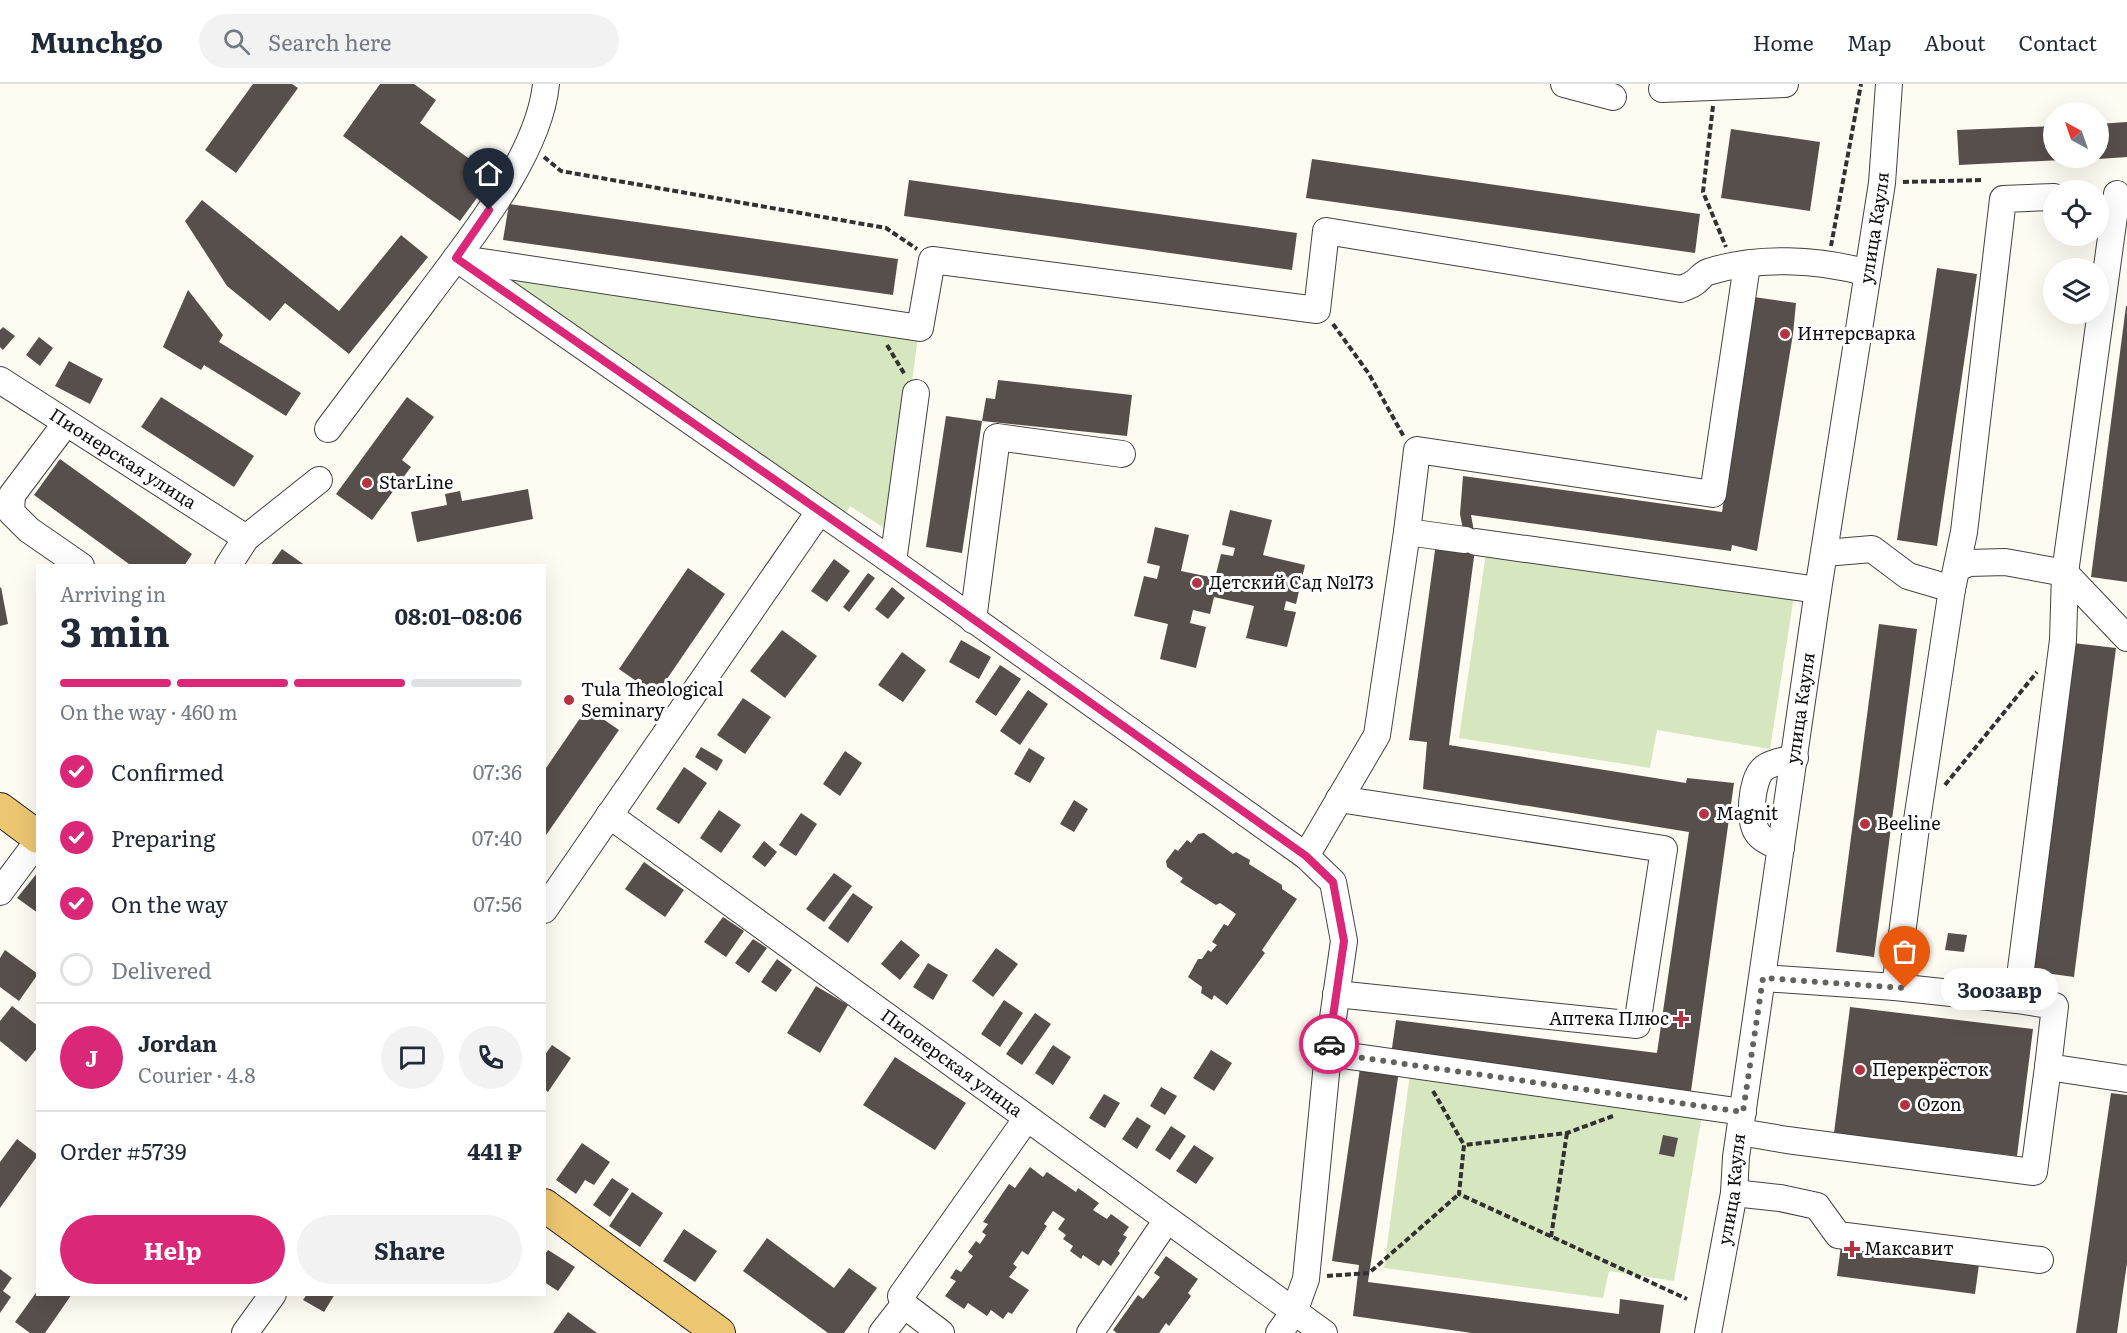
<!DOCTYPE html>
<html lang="en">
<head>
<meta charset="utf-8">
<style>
	body { margin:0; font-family:Literata,serif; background:#f2f2f3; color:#1f2937; height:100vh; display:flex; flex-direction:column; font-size:22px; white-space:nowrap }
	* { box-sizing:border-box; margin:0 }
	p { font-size:20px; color:#747a83 }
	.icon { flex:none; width:33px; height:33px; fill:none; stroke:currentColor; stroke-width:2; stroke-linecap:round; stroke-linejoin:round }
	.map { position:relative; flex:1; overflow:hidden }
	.sheet { position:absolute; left:36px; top:480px; width:510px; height:732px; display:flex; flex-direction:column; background:#fff; border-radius:0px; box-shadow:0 6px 24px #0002 }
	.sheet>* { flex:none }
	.needle { width:39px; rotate:320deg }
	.tools { position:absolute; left:2043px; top:18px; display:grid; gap:12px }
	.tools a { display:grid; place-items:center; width:66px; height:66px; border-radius:50%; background:#fff; box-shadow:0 6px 24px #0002; font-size:30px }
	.pin { position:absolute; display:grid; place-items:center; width:51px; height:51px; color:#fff; margin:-62px -26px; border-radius:50% 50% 50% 0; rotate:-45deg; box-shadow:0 0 6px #0007 }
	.pin .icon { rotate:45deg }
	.courier { position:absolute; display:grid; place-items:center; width:60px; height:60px; margin:-30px; border:4px solid #db2777; border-radius:50%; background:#fff; color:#222; box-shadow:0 2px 8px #0007 }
	.bubble { position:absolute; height:42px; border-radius:21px; background:#fff; box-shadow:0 6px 24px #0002; font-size:20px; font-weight:700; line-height:42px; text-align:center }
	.head em { font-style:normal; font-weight:700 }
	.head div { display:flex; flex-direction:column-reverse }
	.head { display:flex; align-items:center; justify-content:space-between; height:102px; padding:0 24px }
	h1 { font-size:39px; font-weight:700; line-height:45px }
	.bar { display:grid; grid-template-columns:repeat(4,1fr); gap:9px 6px; align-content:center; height:72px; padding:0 24px }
	.bar i { height:8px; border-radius:4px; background:#e0e1e3 }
	.bar .current { background:#db2777 }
	.bar p { grid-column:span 4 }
	.line { display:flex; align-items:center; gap:15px; padding:0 24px; border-top:2px solid #e0e1e3 }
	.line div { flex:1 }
	.round { display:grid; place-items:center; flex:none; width:63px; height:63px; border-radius:32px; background:#f2f2f3 }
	ol { padding:0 24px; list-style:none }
	li { display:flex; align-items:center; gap:18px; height:66px }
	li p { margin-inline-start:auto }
	li .icon { padding:6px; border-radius:50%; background:#db2777; color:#fff; stroke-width:4 }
	li:last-child { color:#747a83 }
	li i { width:33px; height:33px; border:3px solid #e0e1e3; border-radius:50% }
	.cta { display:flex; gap:12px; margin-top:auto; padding:12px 24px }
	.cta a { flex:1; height:69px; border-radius:36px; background:#db2777; color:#fff; font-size:24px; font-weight:700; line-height:69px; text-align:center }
	.cta a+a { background:#f2f2f3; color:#1f2937 }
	header { display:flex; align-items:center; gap:36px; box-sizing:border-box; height:84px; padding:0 30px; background:#fff; border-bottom:2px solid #e0e1e3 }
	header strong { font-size:28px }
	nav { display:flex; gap:33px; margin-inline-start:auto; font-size:21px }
	.search { width:420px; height:54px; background:#f2f2f3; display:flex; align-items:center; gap:15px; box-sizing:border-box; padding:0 21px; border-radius:33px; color:#747a83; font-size:22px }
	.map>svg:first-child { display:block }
	.green { fill:#d6e6be }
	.building { fill:#574f4c }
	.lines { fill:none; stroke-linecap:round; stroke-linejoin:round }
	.minor-casing { stroke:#424242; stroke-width:28 }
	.major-casing { stroke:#202020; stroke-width:34 }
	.path { stroke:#313131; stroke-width:4; stroke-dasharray:6 3; stroke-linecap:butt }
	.minor { stroke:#fff; stroke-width:26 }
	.major { stroke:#edc672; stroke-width:32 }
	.done { stroke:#63625e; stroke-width:6; stroke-dasharray:0 10.8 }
	.route { stroke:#db2777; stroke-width:8 }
	.poi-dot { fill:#b43242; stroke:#fff; stroke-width:2 }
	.labels { text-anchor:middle; stroke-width:6; stroke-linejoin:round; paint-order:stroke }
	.street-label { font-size:18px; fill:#0f0f0f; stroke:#fff }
	.poi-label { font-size:18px; fill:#0f0f0f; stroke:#fff; text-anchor:start }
</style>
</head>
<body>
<header>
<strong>Munchgo</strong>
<div class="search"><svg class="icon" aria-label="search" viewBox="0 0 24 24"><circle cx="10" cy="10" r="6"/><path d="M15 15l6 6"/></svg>Search here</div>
<nav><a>Home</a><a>Map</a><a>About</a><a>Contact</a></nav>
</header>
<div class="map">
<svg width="2127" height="1249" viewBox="0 0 2127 1249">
	<rect width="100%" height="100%" fill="#fefbf2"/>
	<g class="green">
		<polygon points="489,189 918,252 892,449 850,422 843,435"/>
		<polygon points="1486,469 1794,512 1770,665 1657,646 1650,684 1459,654"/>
		<polygon points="1410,990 1702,1031 1674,1197 1609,1187 1603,1214 1384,1184"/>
	</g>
	<g class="building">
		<polygon points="253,0 292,0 298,4 236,89 205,66"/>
		<polygon points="380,0 414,0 436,16 420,39 493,92 460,137 343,52"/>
		<polygon points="2127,38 2127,73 2098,75 2098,40"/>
		<polygon points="2054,42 2054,74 2082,74 2082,75 1959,81 1957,46"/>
		<polygon points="1731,45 1820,58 1810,127 1721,114"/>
		<polygon points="1312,75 1700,130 1695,169 1306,114"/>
		<polygon points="909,96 1297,149 1292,186 904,132"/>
		<polygon points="202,116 339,227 401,151 428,173 349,270 285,219 270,237 227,202 185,137"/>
		<polygon points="509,120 898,175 893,211 503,156"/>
		<polygon points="1937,184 1977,190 1937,462 1897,456"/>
		<polygon points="188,206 223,251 219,258 301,309 286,332 204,281 201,286 163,263"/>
		<polygon points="1754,213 1796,219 1793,250 1757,467 1732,461 1731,467 1471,431 1476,458 1449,661 1686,699 1687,694 1734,699 1691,1007 1665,1004 1665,1007 1401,973 1368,1198 1619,1230 1620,1215 1664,1221 1660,1249 1472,1249 1353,1232 1359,1181 1332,1177 1360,984 1391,971 1396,936 1657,969 1689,748 1423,705 1427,658 1409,656 1436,459 1465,456 1460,430 1463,392 1722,428"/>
		<polygon points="2126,222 2127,222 2127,498 2091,493"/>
		<polygon points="3,243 15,252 3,266 0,263 0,246"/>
		<polygon points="39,253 53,264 40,282 26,271"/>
		<polygon points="69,277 103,295 90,320 55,302"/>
		<polygon points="998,296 1132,311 1127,352 982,337 986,314 995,315"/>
		<polygon points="161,313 254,372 234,403 141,343"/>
		<polygon points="407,313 434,333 402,376 411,383 372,436 336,410"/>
		<polygon points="946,332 982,337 962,469 926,463"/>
		<polygon points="60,375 192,470 184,482 127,482 129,480 34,411"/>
		<polygon points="528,405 533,435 417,458 411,428 447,421 445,410 460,407 462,417"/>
		<polygon points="1230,426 1272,436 1263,471 1305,481 1296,520 1286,517 1284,526 1296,528 1287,563 1246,554 1254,522 1214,513 1210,530 1193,526 1190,539 1206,543 1196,584 1160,575 1168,540 1134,532 1144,492 1157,495 1160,482 1147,479 1155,443 1189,451 1181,487 1215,494 1221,470 1233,472 1235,464 1222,461"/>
		<polygon points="282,465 306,482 270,482"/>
		<polygon points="834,475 850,487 827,518 811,507"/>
		<polygon points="688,484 725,510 656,611 619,585"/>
		<polygon points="868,489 875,494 849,528 843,523"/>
		<polygon points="1,503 8,540 0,542 0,504"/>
		<polygon points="892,503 905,514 888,535 875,525"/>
		<polygon points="1879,540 1917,545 1874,873 1836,868"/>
		<polygon points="782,546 817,572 785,614 750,587"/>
		<polygon points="961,556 991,573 979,595 949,578"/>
		<polygon points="2073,559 2116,564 2074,893 2031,887"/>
		<polygon points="902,568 926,586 903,618 878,601"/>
		<polygon points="1000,581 1021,595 996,632 975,618"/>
		<polygon points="1028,606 1048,620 1020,661 1000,647"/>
		<polygon points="743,614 771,633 745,670 717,651"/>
		<polygon points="587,624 619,646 544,754 544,687"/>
		<polygon points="701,663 723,676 717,687 695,673"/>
		<polygon points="1029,664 1045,674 1030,699 1014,690"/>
		<polygon points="845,667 862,679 840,712 823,700"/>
		<polygon points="684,683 707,699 679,740 656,725"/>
		<polygon points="1074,716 1088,725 1074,748 1060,740"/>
		<polygon points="719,726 741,741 721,769 700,754"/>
		<polygon points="801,729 817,740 796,772 779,761"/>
		<polygon points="1204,749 1233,770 1236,768 1250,776 1249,780 1282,801 1282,805 1297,815 1262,866 1265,869 1227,921 1214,911 1212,916 1201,909 1202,903 1188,893 1198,875 1202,875 1208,866 1211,868 1217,861 1212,858 1224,840 1228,842 1236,830 1220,819 1216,821 1180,798 1183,794 1167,783 1166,777 1175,765 1178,767 1187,756 1191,759 1198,750"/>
		<polygon points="764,757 777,768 765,783 752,773"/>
		<polygon points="644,778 684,806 665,833 625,805"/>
		<polygon points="38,788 38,829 17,814"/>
		<polygon points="834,789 852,802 824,838 806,825"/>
		<polygon points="853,809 873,823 848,859 828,844"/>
		<polygon points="723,833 744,847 726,873 704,858"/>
		<polygon points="1948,849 1967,851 1964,868 1945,866"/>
		<polygon points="753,855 767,864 749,889 735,879"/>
		<polygon points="901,856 920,871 900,896 881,880"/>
		<polygon points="996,864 1018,880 993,913 972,897"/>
		<polygon points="5,866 38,890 19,917 0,903 0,874"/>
		<polygon points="777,875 792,886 776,908 761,898"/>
		<polygon points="928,879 948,891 933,916 913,903"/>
		<polygon points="816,902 848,921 820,969 787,949"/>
		<polygon points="1004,916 1023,929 1000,963 981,950"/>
		<polygon points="12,922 38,942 38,963 26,978 0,957 0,937"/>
		<polygon points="1850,923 2033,945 2017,1072 1834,1049"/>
		<polygon points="1035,929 1051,940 1022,981 1006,970"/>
		<polygon points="552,961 571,974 548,1008 544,1005 544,972"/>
		<polygon points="1053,961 1071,973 1053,1001 1035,989"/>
		<polygon points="1211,966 1232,979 1214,1007 1193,994"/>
		<polygon points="895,973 966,1019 935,1066 863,1021"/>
		<polygon points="1161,1003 1177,1012 1165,1031 1150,1022"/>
		<polygon points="2111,1009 2127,1011 2127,1179 2117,1249 2076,1249"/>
		<polygon points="1104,1010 1120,1019 1105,1044 1089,1034"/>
		<polygon points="1137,1033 1151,1042 1137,1065 1122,1055"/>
		<polygon points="1171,1042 1186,1052 1170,1076 1155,1066"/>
		<polygon points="1663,1051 1678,1054 1674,1073 1659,1070"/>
		<polygon points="17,1055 38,1071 0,1124 0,1078"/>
		<polygon points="582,1059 610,1078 594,1101 585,1096 576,1110 556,1096"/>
		<polygon points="1194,1061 1214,1074 1196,1100 1176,1087"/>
		<polygon points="1030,1083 1043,1093 1047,1088 1076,1108 1078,1104 1099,1119 1093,1126 1107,1135 1111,1130 1129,1143 1123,1151 1127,1153 1118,1167 1120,1169 1111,1182 1103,1176 1099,1182 1083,1171 1081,1175 1070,1167 1073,1162 1063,1155 1066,1151 1058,1145 1065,1135 1053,1127 1044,1140 1047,1142 1028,1171 1022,1167 1013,1180 1017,1183 1009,1193 1029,1206 1012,1230 1008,1228 1003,1235 991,1226 987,1232 968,1219 964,1225 945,1212 956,1197 950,1194 956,1185 961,1188 973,1172 968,1168 976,1157 980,1160 986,1151 982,1148 988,1140 983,1138 1009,1100 1015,1104"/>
		<polygon points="612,1094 629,1105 610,1133 593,1121"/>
		<polygon points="632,1108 663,1129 640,1163 609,1142"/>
		<polygon points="684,1145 717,1167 695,1198 663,1177"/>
		<polygon points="767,1154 834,1204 849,1184 877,1204 844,1249 828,1249 743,1187"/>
		<polygon points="1842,1154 1980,1173 1975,1210 1837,1192"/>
		<polygon points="548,1166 575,1183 558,1207 544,1198 544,1171"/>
		<polygon points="1166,1172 1198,1195 1188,1209 1191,1212 1169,1242 1166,1239 1159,1249 1117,1249 1113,1246 1138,1211 1143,1215 1160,1193 1154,1189"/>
		<polygon points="0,1185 12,1194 3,1207 11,1213 0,1229"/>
		<polygon points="38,1206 38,1210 72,1210 45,1249 30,1249 15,1238"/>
		<polygon points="307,1210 335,1210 324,1228 303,1216"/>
		<polygon points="568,1228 597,1249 553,1249"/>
	</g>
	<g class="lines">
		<defs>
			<g id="minor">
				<polyline points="1564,0 1613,13"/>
				<polyline points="1662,5 1785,0"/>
				<polyline points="456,174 893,478 1306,772 1377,651 1407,448 1417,366 1713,410 1747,181"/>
				<path d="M462,175L920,244L932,176L1317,226L1326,147L1681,205C1685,203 1690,202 1694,199C1699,196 1702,190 1708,188C1758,172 1818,175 1868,189"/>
				<path id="s1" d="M0,296L246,454"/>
				<polyline points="66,339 12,411 11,428 29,446 81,482"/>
				<path d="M328,345C361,301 394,257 427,213C469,156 539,72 546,0"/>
				<polyline points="1407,448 1465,456"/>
				<polyline points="1476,458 1818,506"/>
				<polyline points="1825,469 1872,465 1908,492 1952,505"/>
				<polyline points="893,478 916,309"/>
				<polyline points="228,482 246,454 319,396"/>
				<polyline points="1957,484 1969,479 2005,478 2065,489 2127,554"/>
				<polyline points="973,536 997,353 1122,370"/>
				<path id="s2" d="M609,731L1324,1249"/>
				<path d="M1781,764C1775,761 1765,757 1760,752C1747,740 1751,696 1763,685C1771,678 1784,677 1795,674"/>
				<polyline points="0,808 38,757"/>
				<polyline points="544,826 819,428"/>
				<polyline points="1763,894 1895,903 2017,916 2063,556 2065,489 2117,110"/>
				<polyline points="1895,903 1917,736 1952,505 1964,448 2003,115 2054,113"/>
				<polyline points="1336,910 1637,941 1664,765 1339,715"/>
				<polyline points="2017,916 2055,922 2048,983"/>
				<polyline points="1328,969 1743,1028"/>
				<polyline points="1740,1048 1787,1056 2034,1088 2048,983 2127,995"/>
				<polyline points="1734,1109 1780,1114 1817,1122 1838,1151 2040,1176"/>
				<polyline points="245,1249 273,1210"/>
				<polyline points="882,1249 904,1221"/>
				<polyline points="941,1249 904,1221 901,1212 1027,1034"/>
				<polyline points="1090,1249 1167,1136"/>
				<polyline points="1279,1249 1294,1228 1306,1195 1328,969 1344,857 1333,798 1306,772"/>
				<path id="s3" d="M1708,1249L1734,1109L1736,1073L1818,506L1882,99L1889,0"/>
			</g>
			<g id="major">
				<polyline points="0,725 38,753"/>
				<polyline points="544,1121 719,1249"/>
			</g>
		</defs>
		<use href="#minor" class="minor-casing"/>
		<use href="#major" class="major-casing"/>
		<g class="path">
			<polyline points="1713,22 1703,108 1726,163"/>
			<polyline points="544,73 561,87 886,144 917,165"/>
			<polyline points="1903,98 1983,96"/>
			<polyline points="1831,162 1861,0"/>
			<polyline points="1333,240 1369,290 1404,353"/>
			<polyline points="887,261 905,291"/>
			<polyline points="1945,701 2037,588"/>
			<polyline points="1433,1007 1464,1061"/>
			<polyline points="1613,1032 1567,1049 1464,1061 1459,1110 1687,1215"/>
			<polyline points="1551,1153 1567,1049"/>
			<polyline points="1327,1192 1369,1189 1459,1110"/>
		</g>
		<use href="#minor" class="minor"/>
		<use href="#major" class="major"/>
	</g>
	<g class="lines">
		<polyline class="done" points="1329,960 1328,969 1743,1028 1763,894 1905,904"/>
		<polyline class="route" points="489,126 456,174 893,478 1306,772 1333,798 1344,857 1329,960"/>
	</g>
	<g class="poi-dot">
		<circle cx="1785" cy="250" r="6"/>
		<circle cx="367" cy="399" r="6"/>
		<circle cx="1197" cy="499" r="6"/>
		<circle cx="569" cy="616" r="6"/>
		<circle cx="1704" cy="730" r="6"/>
		<circle cx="1865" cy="740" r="6"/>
		<path d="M1678 926h6v6h6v6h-6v6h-6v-6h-6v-6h6z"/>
		<circle cx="1860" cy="986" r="6"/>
		<circle cx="1905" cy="1021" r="6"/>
		<path d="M1849 1156h6v6h6v6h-6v6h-6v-6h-6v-6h6z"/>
	</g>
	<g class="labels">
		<g class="street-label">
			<text dy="6" stroke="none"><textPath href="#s3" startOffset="1118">улица Кауля</textPath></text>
			<text dy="6" stroke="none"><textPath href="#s1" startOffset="146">Пионерская улица</textPath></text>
			<text dy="6" stroke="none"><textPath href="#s3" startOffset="632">улица Кауля</textPath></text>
			<text dy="6" stroke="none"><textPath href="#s2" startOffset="423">Пионерская улица</textPath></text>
			<text dy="6" stroke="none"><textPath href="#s3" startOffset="146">улица Кауля</textPath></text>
		</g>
		<g class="poi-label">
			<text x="1797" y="256">Интерсварка</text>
			<text x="379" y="405">StarLine</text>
			<text x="1209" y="505">Детский Сад №173</text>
			<text x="581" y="612">Tula Theological<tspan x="581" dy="21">Seminary</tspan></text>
			<text x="1716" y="736">Magnit</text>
			<text x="1877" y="746">Beeline</text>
			<text x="1669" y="941" text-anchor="end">Аптека Плюс</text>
			<text x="1872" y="992">Перекрёсток</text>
			<text x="1917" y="1027">Ozon</text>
			<text x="1864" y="1171">Максавит</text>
		</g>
	</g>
</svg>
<div class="tools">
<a><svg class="needle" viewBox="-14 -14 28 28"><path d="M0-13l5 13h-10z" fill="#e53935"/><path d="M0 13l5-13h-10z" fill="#747a83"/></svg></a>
<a><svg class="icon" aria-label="locate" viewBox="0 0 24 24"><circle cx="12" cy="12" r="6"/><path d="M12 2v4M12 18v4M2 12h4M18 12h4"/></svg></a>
<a><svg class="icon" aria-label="layers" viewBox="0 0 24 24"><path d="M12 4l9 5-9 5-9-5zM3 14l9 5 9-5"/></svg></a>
</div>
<div class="pin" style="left:1905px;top:904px;background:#ea580c"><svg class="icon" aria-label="bag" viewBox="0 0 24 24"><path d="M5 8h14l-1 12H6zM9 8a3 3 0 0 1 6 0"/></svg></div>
<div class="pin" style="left:489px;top:126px;background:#1f2937"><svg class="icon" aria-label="home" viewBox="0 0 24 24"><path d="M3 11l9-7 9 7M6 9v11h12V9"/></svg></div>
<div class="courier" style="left:1329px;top:960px"><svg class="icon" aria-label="car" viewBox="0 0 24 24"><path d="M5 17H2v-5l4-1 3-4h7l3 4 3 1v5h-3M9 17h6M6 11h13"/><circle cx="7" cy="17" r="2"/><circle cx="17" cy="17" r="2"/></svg></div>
<div class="bubble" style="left:1941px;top:884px;width:117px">Зоозавр</div>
<section class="sheet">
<div class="head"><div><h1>3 min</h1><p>Arriving in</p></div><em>08:01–08:06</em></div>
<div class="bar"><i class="current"></i><i class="current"></i><i class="current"></i><i></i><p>On the way · 460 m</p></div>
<ol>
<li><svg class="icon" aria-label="check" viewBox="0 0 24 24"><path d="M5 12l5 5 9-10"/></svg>Confirmed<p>07:36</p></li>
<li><svg class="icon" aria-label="check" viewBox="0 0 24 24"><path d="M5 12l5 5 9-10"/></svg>Preparing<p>07:40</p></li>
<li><svg class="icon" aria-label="check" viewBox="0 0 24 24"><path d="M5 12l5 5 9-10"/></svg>On the way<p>07:56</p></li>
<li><i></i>Delivered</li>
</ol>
<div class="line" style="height:108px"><b class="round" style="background:#db2777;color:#fff">J</b><div><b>Jordan</b><p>Courier · 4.8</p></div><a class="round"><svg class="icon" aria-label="chat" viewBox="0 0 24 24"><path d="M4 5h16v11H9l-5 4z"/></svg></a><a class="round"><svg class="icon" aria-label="phone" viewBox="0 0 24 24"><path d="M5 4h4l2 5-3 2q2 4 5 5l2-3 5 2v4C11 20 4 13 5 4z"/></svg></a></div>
<div class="line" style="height:78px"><div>Order #5739</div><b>441 ₽</b></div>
<div class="cta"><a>Help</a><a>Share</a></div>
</section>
</div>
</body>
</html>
